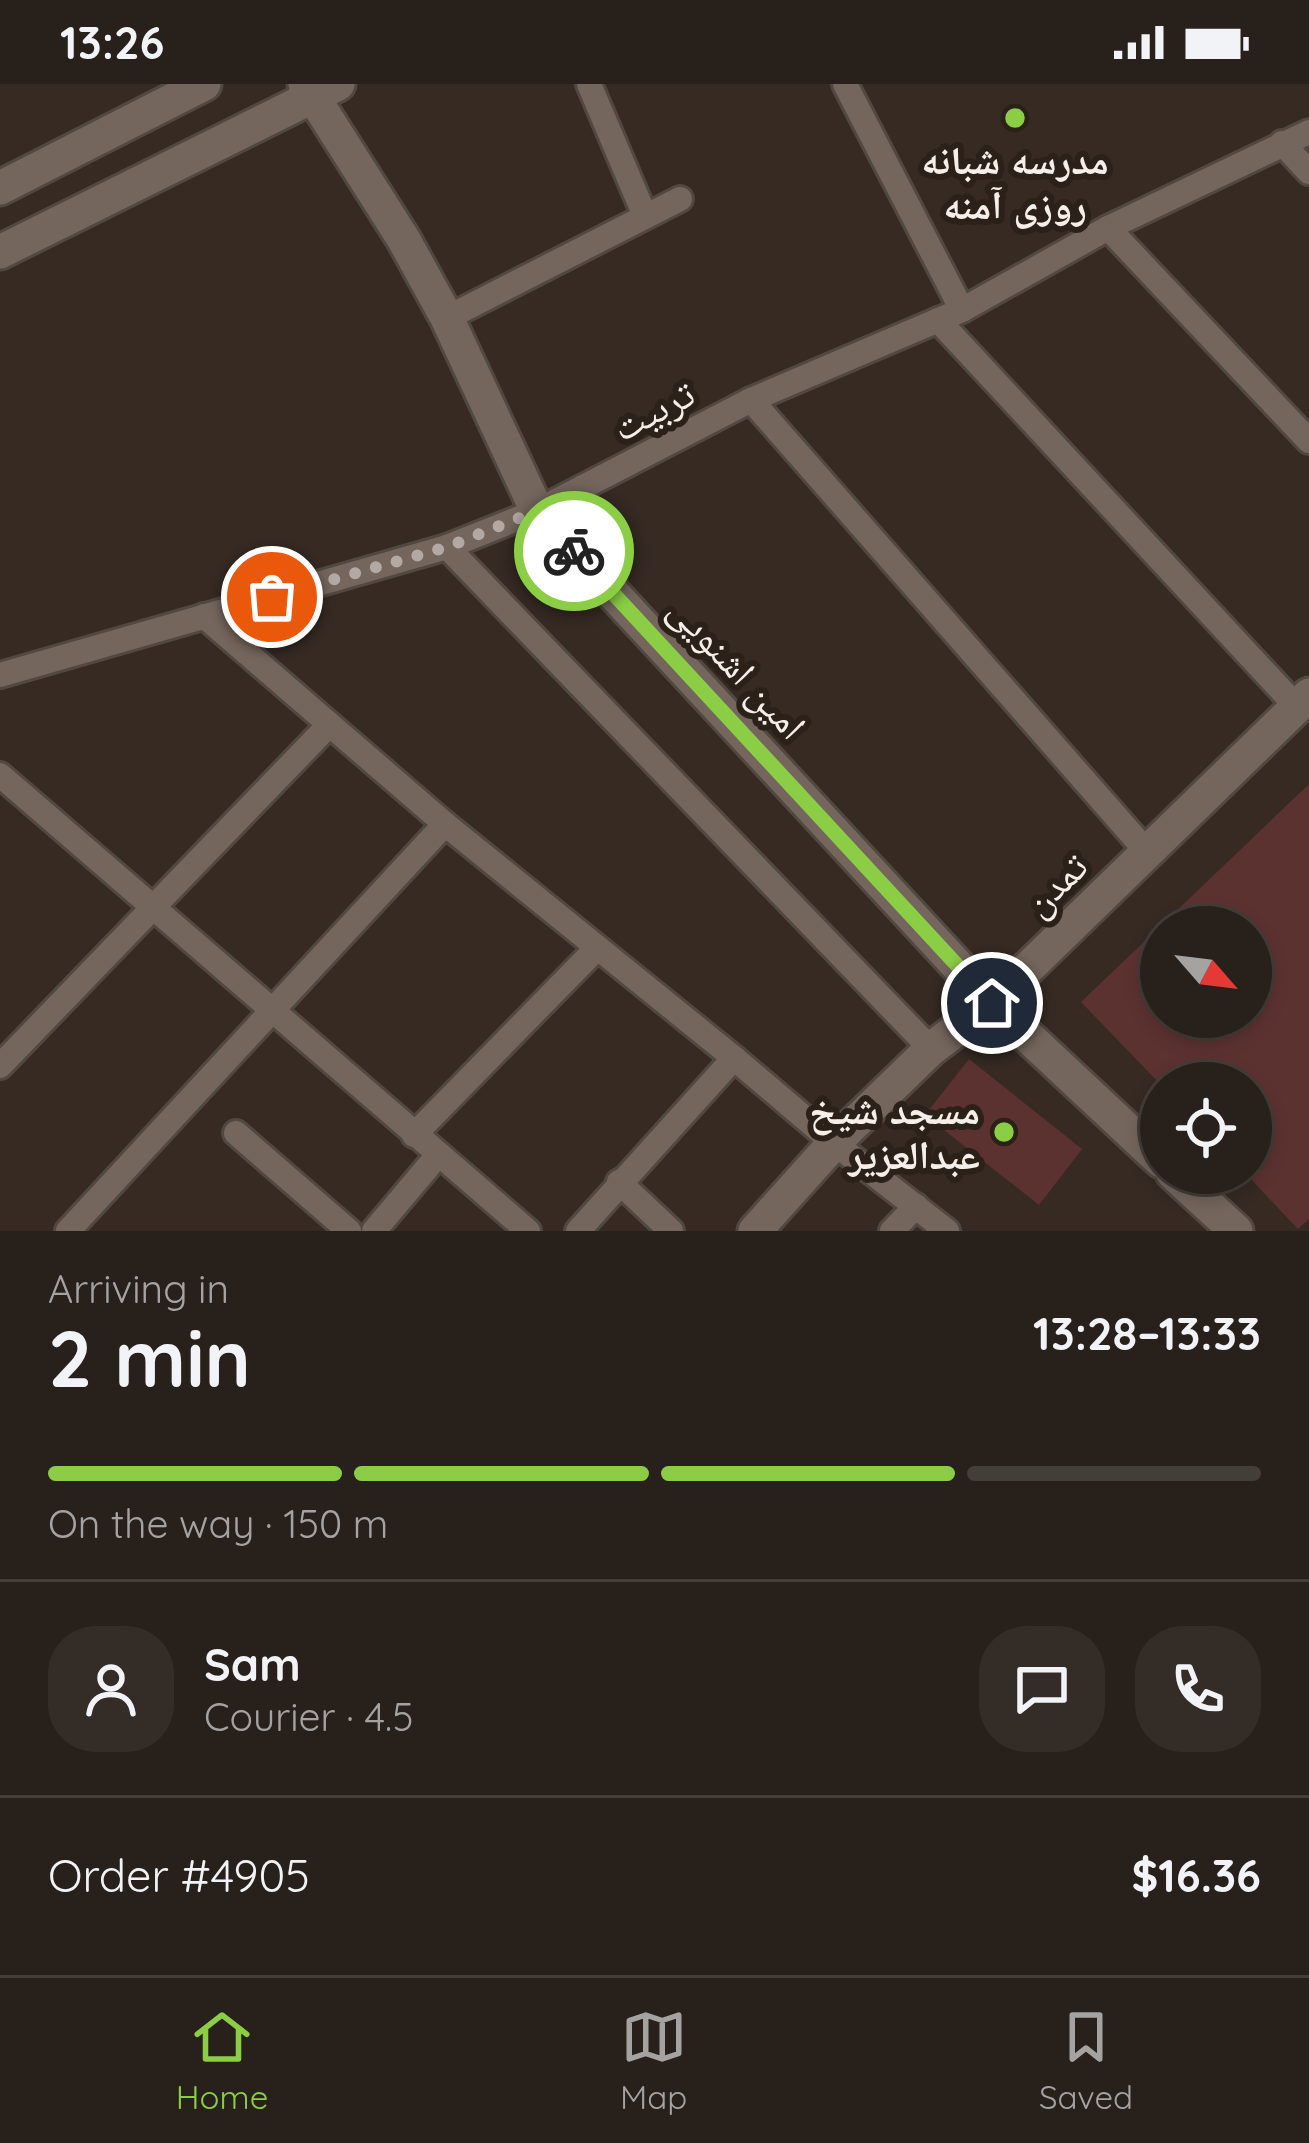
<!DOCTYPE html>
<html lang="en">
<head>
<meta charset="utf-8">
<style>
	body { margin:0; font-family:Quicksand,"Noto Naskh Arabic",sans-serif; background:#342d27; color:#f1f3f6; height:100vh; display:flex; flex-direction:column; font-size:45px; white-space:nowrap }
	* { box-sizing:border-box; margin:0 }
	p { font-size:39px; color:#a5a3a2 }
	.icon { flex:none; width:66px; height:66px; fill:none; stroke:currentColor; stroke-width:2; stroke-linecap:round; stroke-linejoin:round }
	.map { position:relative; height:1147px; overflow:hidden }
	.sheet { display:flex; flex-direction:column; background:#28201a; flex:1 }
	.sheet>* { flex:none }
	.needle { width:78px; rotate:118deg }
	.buttons { position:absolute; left:1140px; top:822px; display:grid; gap:24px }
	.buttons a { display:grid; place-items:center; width:132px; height:132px; border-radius:50%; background:#28201a; box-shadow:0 6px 18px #0003,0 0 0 3px #443e39; font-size:60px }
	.pin { position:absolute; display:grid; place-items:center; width:102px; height:102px; color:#fff; margin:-51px; border:6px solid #fff; border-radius:50%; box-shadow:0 3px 12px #0007 }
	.courier { position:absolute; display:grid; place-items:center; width:120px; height:120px; margin:-60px; border:9px solid #8bce46; border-radius:50%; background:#fff; color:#222; box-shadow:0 3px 15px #0007 }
	.summary em { font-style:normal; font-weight:800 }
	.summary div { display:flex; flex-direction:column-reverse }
	.summary { display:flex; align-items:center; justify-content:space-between; height:204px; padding:0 48px }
	h1 { font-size:78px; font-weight:800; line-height:90px }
	.bar { display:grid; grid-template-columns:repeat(4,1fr); gap:18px 12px; align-content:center; height:144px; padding:0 48px }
	.bar i { height:15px; border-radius:9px; background:#443e39 }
	.bar .active { background:#8bce46 }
	.bar p { grid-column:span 4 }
	.line { display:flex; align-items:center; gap:30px; padding:0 48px; border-top:3px solid #443e39 }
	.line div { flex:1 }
	.round { display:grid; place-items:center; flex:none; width:126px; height:126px; border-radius:48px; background:#342d27 }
	.status { display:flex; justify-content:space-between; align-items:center; height:84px; padding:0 60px; background:#28201a; direction:ltr }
	.status svg { height:33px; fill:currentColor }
	.menu { display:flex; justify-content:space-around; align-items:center; height:168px; border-top:3px solid #443e39; background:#28201a; font-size:33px; color:#a5a3a2 }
	.menu a { display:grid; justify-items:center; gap:6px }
	.menu .active { color:#8bce46 }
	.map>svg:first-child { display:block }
	.building { fill:#5c3231; fill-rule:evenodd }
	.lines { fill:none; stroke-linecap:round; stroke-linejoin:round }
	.street-casing { stroke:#514841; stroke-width:30 }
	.secondary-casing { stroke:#514841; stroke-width:39 }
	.street { stroke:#74665d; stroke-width:24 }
	.secondary { stroke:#74665d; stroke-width:33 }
	.done { stroke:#b3a9a4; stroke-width:12; stroke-dasharray:0 21.6 }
	.route { stroke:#8bce46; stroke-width:15 }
	.poi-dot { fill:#8bce46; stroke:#2c2119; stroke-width:4.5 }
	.labels { text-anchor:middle; stroke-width:12; stroke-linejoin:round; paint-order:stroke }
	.poi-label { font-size:39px; font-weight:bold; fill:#f6eee9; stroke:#2c2119 }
	.street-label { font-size:39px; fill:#f6eee9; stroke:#2c2119 }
</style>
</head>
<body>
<div class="status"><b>13:26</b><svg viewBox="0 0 49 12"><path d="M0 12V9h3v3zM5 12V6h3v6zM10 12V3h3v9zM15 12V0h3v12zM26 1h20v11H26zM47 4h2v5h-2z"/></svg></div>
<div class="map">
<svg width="1309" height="1147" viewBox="0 0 1309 1147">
	<rect width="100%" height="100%" fill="#362a23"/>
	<g class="building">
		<path d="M1309,700V1135L1298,1145L1245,1089H1251V999H1159L1081,918ZM1161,843H1251V933H1161Z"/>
		<polygon points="969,975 1082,1065 1039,1121 925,1031"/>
	</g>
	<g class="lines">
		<defs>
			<g id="street">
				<polyline points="589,0 645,132"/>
				<polyline points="845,0 962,226"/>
				<polyline points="1282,59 1309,88"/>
				<polyline points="1108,144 1309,357"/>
				<polyline points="447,234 680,115"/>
				<polyline points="938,236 1297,623"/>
				<polyline points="751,316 1148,769"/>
				<polyline points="447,463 931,965"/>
				<polyline points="204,532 445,740 734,974 834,1059 947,1147"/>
				<polyline points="0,591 447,463 537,427 751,316 962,226 1108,144 1309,48"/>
				<polyline points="0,691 528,1147"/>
				<polyline points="0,982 329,641"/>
				<polyline points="236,1049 349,1147"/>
				<polyline points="414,1051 597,864"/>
				<polyline points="619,1098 671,1147"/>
				<polyline points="68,1147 445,740"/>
				<polyline points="374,1147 438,1071"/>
				<polyline points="578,1147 734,974"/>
				<polyline points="892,1147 916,1122"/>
			</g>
			<g id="secondary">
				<polyline points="305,0 404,156 447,234 537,427 992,919 1161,1077"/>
				<polyline points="0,104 204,0"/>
				<polyline points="0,168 338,0"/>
				<polyline points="1173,1089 1236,1147"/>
				<polyline points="755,1147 834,1059 931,965 992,919 1309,611"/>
			</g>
		</defs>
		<use href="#street" class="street-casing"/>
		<use href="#secondary" class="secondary-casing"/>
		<use href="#street" class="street"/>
		<use href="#secondary" class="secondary"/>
	</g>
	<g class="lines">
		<polyline class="done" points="272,513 447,463 537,427 574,467"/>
		<polyline class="route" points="574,467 992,919"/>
	</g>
	<g class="poi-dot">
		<circle cx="1015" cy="34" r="12"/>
		<circle cx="1004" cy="1048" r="12"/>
	</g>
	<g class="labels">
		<g class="poi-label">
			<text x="1015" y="90">مدرسه شبانه<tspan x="1015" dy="45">روزی آمنه</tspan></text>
			<text x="980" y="1040" text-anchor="end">مسجد شیخ<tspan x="980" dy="45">عبدالعزیر</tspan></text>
		</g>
		<g class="street-label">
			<text transform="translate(653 326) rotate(-28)" y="14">تربیت</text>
			<text transform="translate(738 583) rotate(47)" y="14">امین اشنویی</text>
			<text transform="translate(1055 800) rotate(-44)" y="14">تمدن</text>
		</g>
	</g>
</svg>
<div class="buttons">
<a><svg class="needle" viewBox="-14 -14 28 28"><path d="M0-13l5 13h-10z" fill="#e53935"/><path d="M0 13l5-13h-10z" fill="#a5a3a2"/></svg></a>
<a><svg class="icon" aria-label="locate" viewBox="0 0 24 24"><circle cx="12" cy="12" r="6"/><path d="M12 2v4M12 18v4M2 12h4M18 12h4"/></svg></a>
</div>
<div class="pin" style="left:272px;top:513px;background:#ea580c"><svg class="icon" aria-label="bag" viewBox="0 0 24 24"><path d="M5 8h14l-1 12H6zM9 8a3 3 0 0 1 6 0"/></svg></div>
<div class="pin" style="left:992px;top:919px;background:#1f2937"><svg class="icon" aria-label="home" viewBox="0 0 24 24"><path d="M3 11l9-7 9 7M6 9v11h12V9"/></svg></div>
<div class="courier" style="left:574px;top:467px"><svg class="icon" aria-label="bike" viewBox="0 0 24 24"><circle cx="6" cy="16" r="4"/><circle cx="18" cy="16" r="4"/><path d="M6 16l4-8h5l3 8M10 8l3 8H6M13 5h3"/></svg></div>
</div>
<section class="sheet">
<div class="summary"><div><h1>2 min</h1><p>Arriving in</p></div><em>13:28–13:33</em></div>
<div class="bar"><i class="active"></i><i class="active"></i><i class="active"></i><i></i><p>On the way · 150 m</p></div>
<div class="line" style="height:216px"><a class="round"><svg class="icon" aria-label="person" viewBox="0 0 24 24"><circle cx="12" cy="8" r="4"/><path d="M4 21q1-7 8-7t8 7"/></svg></a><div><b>Sam</b><p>Courier · 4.5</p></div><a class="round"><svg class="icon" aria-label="chat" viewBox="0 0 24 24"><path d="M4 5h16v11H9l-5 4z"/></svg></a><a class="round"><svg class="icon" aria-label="phone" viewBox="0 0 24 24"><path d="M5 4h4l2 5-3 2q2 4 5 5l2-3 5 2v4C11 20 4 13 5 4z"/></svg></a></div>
<div class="line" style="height:156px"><div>Order #4905</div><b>$16.36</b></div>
</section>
<nav class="menu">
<a class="active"><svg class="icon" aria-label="home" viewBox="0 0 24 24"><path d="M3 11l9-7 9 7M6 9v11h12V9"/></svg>Home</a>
<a><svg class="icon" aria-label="map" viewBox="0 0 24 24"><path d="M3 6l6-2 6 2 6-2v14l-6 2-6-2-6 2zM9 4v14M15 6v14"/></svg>Map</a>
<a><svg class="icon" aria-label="saved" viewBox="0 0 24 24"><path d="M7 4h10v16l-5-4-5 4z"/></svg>Saved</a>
</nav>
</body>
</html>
